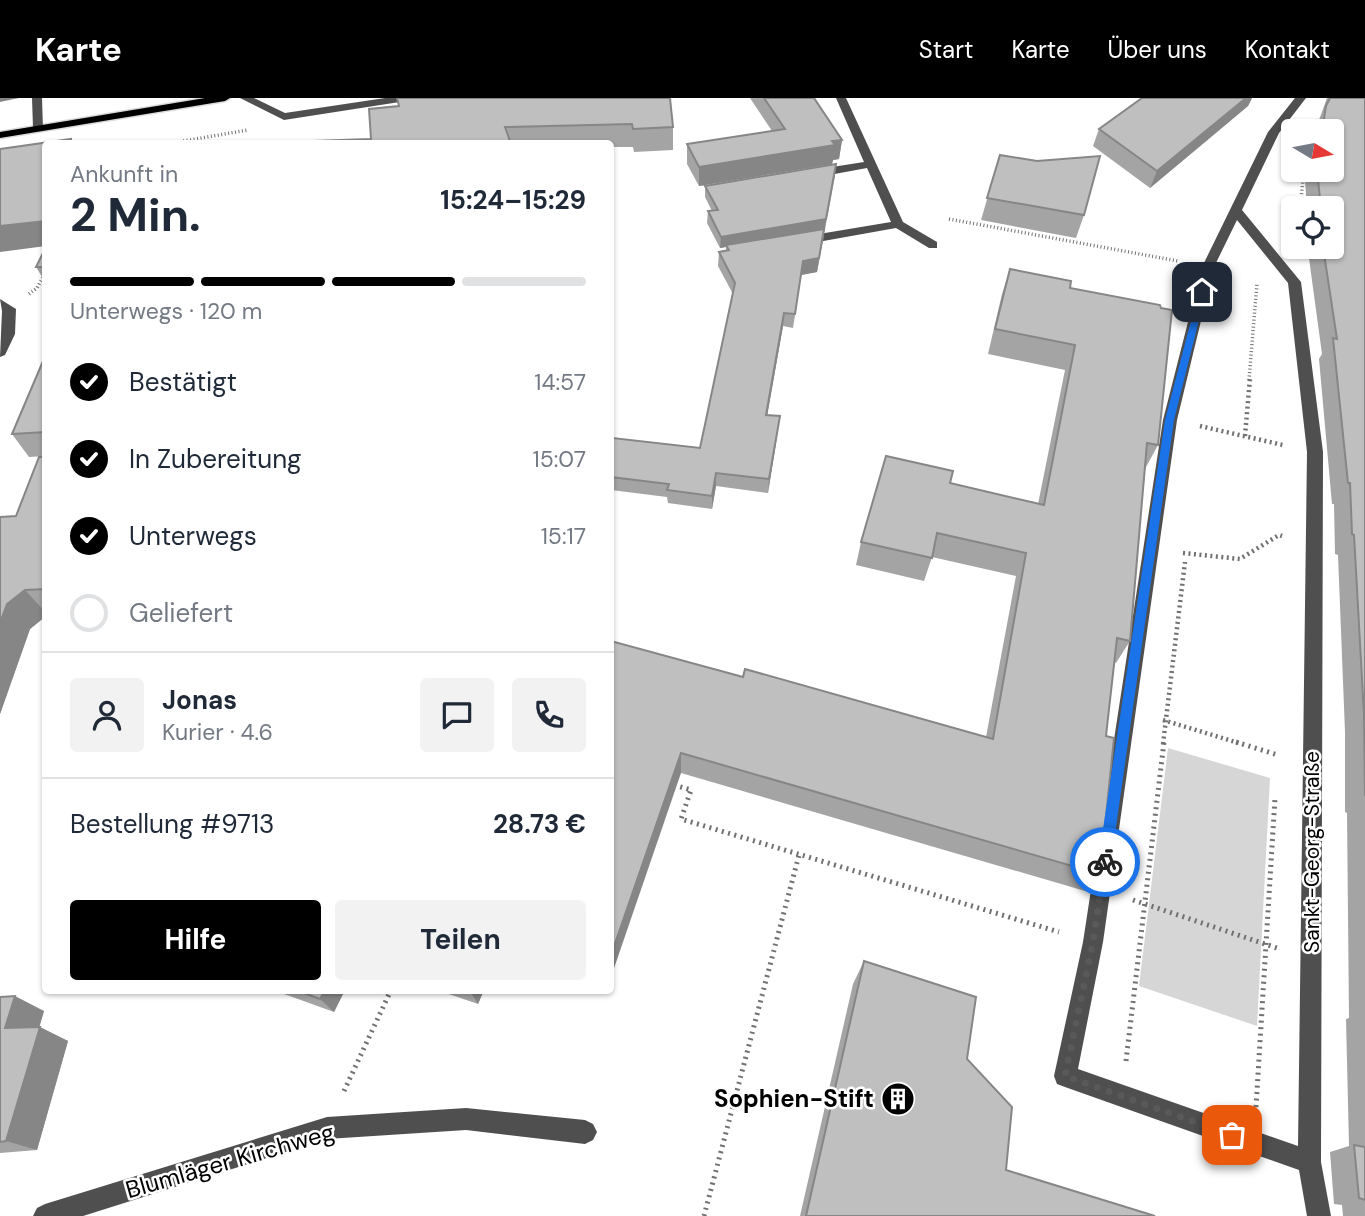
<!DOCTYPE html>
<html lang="de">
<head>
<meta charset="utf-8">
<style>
	body { margin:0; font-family:"DM Sans",sans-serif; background:#f2f2f3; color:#1f2937; height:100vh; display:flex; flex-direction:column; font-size:26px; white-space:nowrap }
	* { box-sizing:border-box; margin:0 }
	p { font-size:23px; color:#747a83 }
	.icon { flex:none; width:38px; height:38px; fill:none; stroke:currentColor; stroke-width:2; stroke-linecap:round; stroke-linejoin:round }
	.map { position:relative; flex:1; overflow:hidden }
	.details { position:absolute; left:42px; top:42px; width:572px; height:854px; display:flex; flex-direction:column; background:#fff; border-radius:7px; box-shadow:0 2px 5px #0004 }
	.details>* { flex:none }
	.needle { width:46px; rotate:100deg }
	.controls { position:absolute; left:1281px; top:21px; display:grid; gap:14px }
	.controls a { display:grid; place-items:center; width:63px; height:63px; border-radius:7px; background:#fff; box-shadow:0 2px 5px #0004; font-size:35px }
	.pin { position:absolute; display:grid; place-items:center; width:60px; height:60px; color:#fff; margin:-30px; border-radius:14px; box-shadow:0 4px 10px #0006 }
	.courier { position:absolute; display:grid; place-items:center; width:70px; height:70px; margin:-35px; border:5px solid #1a73e8; border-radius:50%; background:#fff; color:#222; box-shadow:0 2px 9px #0007 }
	.headline em { font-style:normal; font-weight:700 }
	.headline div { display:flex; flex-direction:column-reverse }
	.headline { display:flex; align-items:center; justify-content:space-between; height:119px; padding:0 28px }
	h1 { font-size:46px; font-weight:700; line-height:52px }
	.bar { display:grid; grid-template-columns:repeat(4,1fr); gap:10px 7px; align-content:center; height:84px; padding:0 28px }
	.bar i { height:9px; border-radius:5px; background:#e0e1e3 }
	.bar .selected { background:#000 }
	.bar p { grid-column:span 4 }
	.line { display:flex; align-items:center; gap:18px; padding:0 28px; border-top:2px solid #e0e1e3 }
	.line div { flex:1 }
	.round { display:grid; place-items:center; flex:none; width:74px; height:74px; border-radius:7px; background:#f2f2f3 }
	ol { padding:0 28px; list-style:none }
	li { display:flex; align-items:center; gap:21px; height:77px }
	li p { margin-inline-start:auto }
	li .icon { padding:7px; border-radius:50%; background:#000; color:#fff; stroke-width:4 }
	li:last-child { color:#747a83 }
	li i { width:38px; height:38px; border:4px solid #e0e1e3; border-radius:50% }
	.primary-button { display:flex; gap:14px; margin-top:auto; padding:14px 28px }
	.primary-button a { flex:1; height:80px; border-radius:7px; background:#000; color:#fff; font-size:28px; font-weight:700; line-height:80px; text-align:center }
	.primary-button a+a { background:#f2f2f3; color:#1f2937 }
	header { display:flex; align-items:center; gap:42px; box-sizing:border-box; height:98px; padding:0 35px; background:#000; color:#fff }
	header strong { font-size:33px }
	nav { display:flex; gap:38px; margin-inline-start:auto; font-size:24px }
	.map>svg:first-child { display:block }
	.green { fill:#d6d6d6 }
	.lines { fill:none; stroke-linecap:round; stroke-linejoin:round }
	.major-casing { stroke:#dbdbdb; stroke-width:3 }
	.path-far2 { stroke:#717171; stroke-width:3.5; stroke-dasharray:1 2.5; stroke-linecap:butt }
	.path-far1 { stroke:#717171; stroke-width:4.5; stroke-dasharray:2 3.5; stroke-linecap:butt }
	.path { stroke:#717171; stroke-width:5; stroke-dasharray:2 4.5; stroke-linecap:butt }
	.minor { fill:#4f4f4f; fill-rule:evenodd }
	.major { fill:#000; fill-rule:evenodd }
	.wall { fill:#a4a4a4 }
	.shaded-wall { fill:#868686 }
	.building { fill:#bfbfbf; stroke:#868686; stroke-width:2 }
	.route { fill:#1a73e8 }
	.done { stroke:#595959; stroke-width:7; stroke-dasharray:0 12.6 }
	.labels { text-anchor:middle; stroke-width:5; stroke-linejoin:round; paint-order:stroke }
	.street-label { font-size:21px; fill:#000; stroke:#fff }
	.near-poi-label { font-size:24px; font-weight:bold; fill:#000; stroke:#fff; text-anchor:end }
	.near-street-label { font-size:24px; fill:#000; stroke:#fff }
</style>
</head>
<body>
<header>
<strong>Karte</strong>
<nav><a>Start</a><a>Karte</a><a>Über uns</a><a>Kontakt</a></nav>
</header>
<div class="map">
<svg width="1365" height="1118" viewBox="0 0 1365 1118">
	<rect width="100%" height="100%" fill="#fff"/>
	<polygon class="green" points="1168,650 1270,680 1257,928 1139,888"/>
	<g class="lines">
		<defs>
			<polygon id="major" points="205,0 230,0 225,3 0,40 0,34"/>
		</defs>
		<use href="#major" class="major-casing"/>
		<g class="path-far2">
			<polyline points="166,46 248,32"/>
			<polyline points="1300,110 1304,72"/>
			<polyline points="949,121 1178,163"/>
			<polyline points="29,196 37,190 46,174"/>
			<polyline points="1249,282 1257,185"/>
		</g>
		<g class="path-far1">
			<polyline points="1200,328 1283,347"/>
			<polyline points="1245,338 1250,280"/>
			<polyline points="1183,455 1240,461 1279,437 1282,438"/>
			<polyline points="1163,622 1242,646"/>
			<polyline points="1163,646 1185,464"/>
		</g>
		<g class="path">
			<polyline points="1236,644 1278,657"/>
			<polyline points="674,687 691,692 681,721 1059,834"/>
			<polyline points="1133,802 1277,850"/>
			<polyline points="1126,963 1164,644"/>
			<polyline points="344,993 391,892"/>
			<polyline points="1256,1009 1275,700"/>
			<polyline points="704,1118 799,757"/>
		</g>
		<g class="minor">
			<polygon points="32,0 42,0 43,32 33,30"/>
			<polygon points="240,0 254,0 285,15 385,0 411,0 406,3 284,22"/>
			<polygon points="836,0 846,0 903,124 937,144 937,150 929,150 896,130 801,147 795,143 801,139 891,124 867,70 813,80 807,76 813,72 864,64"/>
			<path d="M1295,0H1306L1279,35L1242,112L1301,184L1323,354L1321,1064L1331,1118H1307L1299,1072L1065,989L1057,986L1054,978L1083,844L1163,322L1202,169L1268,34ZM1237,122L1288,185L1307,354L1298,1048L1078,971L1103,844L1177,322L1214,169Z"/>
			<polygon points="0,201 16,211 15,236 5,257 0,259 2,213"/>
			<polygon points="466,1010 585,1022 593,1026 597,1034 593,1042 585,1046 466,1032 327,1041 83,1118 33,1118 37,1110 45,1106 327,1019"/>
		</g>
		<use href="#major" class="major"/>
	</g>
	<g class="wall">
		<polygon points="750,0 814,0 842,42 839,61 833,62 832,66 699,88 687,66 687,46 772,33"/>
		<polygon points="1142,0 1252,0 1248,8 1150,90 1093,48 1099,31"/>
		<polygon points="1327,0 1365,0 1365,1118 1343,1118 1342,1107 1334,1106 1330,1054 1349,1048 1346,921 1349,920 1347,715 1345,714 1345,634 1338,457 1335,456 1334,406 1332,406 1319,261 1322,256 1308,153 1311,149 1332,149 1332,110 1307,110 1305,83 1307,72 1332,72 1332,33 1315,33"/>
		<polygon points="399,8 673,29 673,52 634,54 633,49 611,49 611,46 284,46 371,41"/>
		<polygon points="1000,57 1084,117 1076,140 981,122"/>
		<polygon points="835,78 817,174 801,177 793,230 783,228 767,317 778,332 768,395 716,388 712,411 668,405 667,399 611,392 611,334 614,340 700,350 733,196 718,168 719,154 726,153 726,149 720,150 707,125 708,113 712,113 705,99 705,88"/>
		<polygon points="46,149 46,185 36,169"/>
		<polygon points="1010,171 1070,190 1158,347 1145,371 1130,543 1116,565 1114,564 1106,638 1100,776 1085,793 681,675 611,543 743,579 986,639 1016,478 932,459 924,483 856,467 861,444 950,385 1038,406 1065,272 988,256 1002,196"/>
		<polygon points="46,256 46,358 29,359 12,336"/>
		<polygon points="46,359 46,518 30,531 0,616 0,419 16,418"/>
		<polygon points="864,863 967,961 1006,1072 1155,1118 800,1118 853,886"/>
		<polygon points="273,892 345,892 334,914"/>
		<polygon points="437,892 484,892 478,906"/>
		<polygon points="0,899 44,913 39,929 68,943 37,1052 0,1055"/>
	</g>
	<g class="shaded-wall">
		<polygon points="0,0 19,0 0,4"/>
		<polygon points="1246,0 1252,0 1248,8 1150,90 1157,73"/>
		<polygon points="842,42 839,61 833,62 832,66 699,88 699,69"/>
		<polygon points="836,66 817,174 801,177 793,230 795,216 726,147 726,149 720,150 721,139"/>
		<polygon points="46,123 46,148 0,154 0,128"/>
		<polygon points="784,215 783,228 765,330 766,317"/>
		<polygon points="780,318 778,332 768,395 769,381"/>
		<polygon points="716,375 716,388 712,411 712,398"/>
		<polygon points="25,492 46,515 46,518 30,531 0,616 0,525 7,506"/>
		<polygon points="681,655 681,675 611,879 611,857"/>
		<polygon points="325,892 345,892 334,914 320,901"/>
		<polygon points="470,892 484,892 478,906 470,893"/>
		<polygon points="15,898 44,913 35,944 5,930"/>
		<polygon points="40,929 68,943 37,1052 6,1043"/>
	</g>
	<g class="building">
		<polygon points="397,0 670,0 673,29 633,31 632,26 505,29 511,46 284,46 284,44 371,41 369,11 399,8"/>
		<polygon points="764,0 814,0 842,42 832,43 835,47 699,69 687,46 785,31"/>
		<polygon points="1142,0 1246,0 1157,73 1099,31"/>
		<polygon points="1330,0 1365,0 1365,698 1364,617 1354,437 1352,436 1350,385 1348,385 1333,240 1337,241 1323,149 1332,149 1332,110 1321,110 1317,72 1332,72 1332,33 1322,33 1326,8"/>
		<polygon points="71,41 71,46 46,46 46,123 0,128 0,51"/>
		<polygon points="1000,57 1037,63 1100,58 1084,117 987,100"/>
		<polygon points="836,66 826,121 721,139 708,113 718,112 705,88"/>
		<polygon points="824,131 819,160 803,163 795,216 784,215 766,317 780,318 769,381 716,375 712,398 667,392 669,386 611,379 611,334 613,335 612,340 700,350 735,185 719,154 729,152 726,147"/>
		<polygon points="46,149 46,169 36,169"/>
		<polygon points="1010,171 1071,183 1070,190 1160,207 1161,210 1172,212 1158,347 1147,345 1130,543 1117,540 1106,638 1114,640 1100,776 681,655 611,857 611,543 743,579 745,571 993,641 1026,455 937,435 932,460 861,444 886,358 953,373 950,385 1044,407 1075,247 995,231"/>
		<polygon points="46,256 46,334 12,336"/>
		<polygon points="39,359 46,359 46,491 25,492 7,506 0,525 0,419 16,418"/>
		<polygon points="864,863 976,899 967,961 1012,1009 1006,1072 1155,1118 806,1118"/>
		<polygon points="296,892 325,892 320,901"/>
		<polygon points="15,898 5,930 40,929 6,1043 0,1044 0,899"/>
		<polygon points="1354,1047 1365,1049 1365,1102 1359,1100"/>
	</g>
	<polygon class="route" points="1199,192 1206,194 1174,322 1111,764 1105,770 1098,764 1165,322"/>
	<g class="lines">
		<polyline class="done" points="1105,764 1093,844 1065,978 1232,1037"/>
	</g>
	<defs>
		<symbol id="building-disc" viewBox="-11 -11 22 22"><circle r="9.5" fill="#000" stroke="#fff"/><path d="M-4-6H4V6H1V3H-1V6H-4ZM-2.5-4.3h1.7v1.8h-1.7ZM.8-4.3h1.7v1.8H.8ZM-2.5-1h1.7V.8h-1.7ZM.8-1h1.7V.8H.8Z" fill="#fff"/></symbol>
	</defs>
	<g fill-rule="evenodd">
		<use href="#building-disc" x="879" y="982" width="38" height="38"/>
	</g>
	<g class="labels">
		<g class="street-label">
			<text transform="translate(1312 754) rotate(-90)" y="7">Sankt-Georg-Straße</text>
		</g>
		<g class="near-poi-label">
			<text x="874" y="1009">Sophien-Stift</text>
		</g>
		<g class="near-street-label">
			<text transform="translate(230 1063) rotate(-16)" y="8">Blumläger Kirchweg</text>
		</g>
	</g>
</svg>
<div class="controls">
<a><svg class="needle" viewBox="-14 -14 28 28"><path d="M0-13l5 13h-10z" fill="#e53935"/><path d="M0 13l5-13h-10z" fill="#747a83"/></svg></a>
<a><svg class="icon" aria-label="locate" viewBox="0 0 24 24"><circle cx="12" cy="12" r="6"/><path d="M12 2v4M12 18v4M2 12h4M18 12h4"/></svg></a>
</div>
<div class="pin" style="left:1232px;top:1037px;background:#ea580c"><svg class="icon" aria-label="bag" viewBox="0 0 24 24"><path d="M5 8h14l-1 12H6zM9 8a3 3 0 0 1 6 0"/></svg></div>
<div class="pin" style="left:1202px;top:194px;background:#1f2937"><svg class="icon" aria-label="home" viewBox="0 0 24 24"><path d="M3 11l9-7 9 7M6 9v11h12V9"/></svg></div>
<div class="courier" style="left:1105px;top:764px"><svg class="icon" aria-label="bike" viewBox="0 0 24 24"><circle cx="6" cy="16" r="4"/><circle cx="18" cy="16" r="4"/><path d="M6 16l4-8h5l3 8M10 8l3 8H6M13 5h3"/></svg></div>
<section class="details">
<div class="headline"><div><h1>2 Min.</h1><p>Ankunft in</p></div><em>15:24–15:29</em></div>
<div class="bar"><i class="selected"></i><i class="selected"></i><i class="selected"></i><i></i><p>Unterwegs · 120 m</p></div>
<ol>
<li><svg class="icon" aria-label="check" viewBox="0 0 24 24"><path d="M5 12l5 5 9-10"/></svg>Bestätigt<p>14:57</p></li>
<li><svg class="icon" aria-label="check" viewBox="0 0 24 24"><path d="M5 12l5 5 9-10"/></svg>In Zubereitung<p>15:07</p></li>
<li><svg class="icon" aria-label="check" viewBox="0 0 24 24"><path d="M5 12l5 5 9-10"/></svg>Unterwegs<p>15:17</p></li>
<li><i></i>Geliefert</li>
</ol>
<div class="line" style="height:126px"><a class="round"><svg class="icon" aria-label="person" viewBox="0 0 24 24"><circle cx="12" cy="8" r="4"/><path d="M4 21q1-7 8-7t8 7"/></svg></a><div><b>Jonas</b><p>Kurier · 4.6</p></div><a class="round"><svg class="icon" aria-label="chat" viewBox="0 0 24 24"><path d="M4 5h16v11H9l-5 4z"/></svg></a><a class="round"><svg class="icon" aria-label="phone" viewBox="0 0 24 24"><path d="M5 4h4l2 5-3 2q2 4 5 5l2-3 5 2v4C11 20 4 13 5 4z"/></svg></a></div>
<div class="line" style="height:91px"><div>Bestellung #9713</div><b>28.73 €</b></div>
<div class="primary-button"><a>Hilfe</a><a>Teilen</a></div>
</section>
</div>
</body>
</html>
